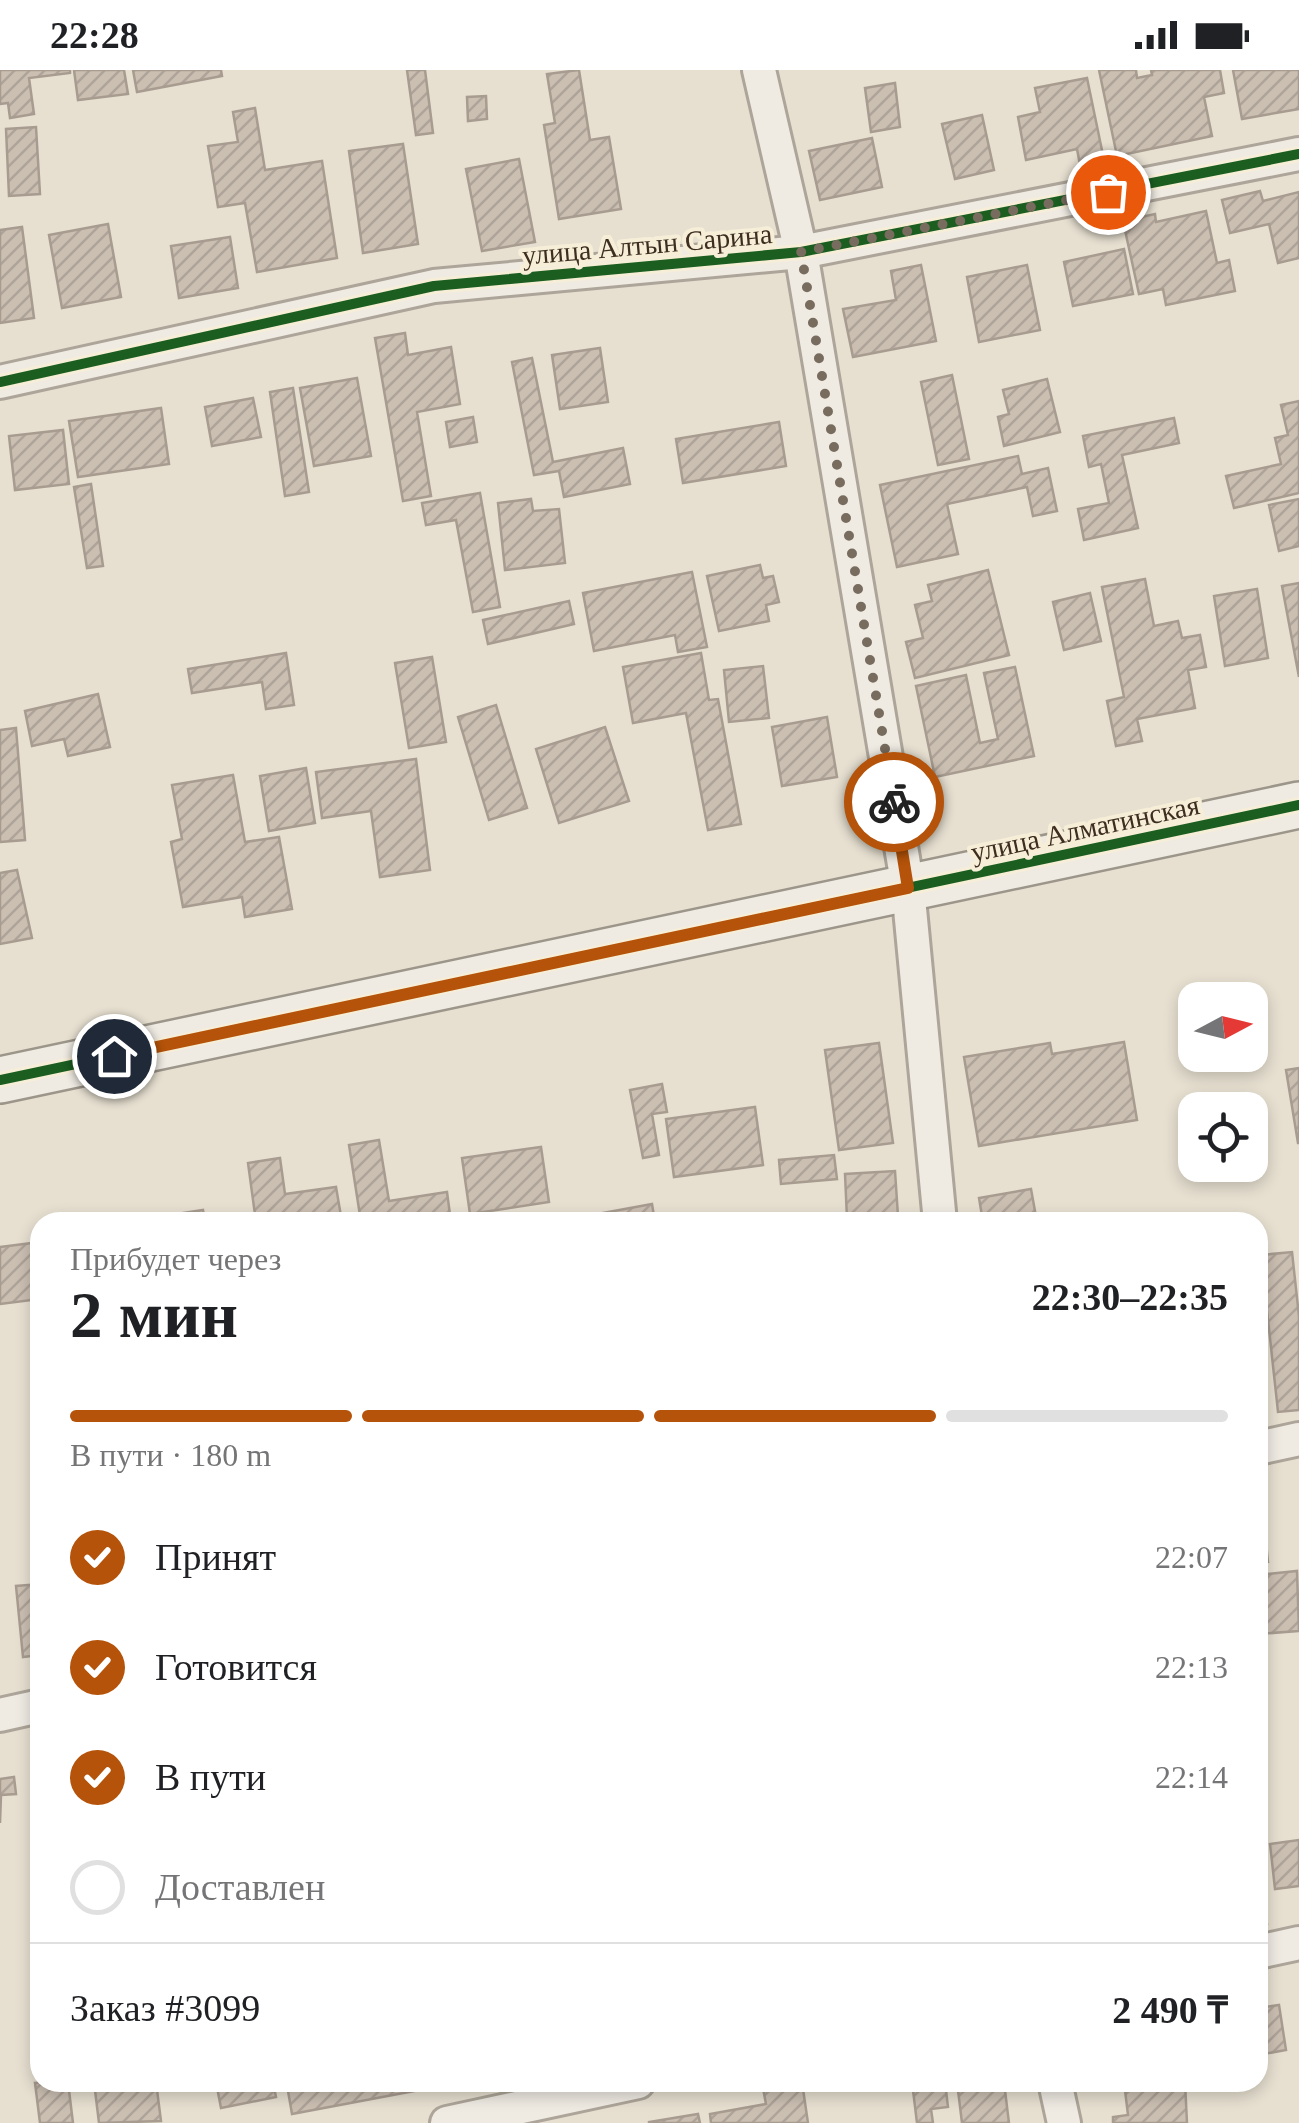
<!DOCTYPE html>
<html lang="ru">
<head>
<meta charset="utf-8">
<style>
	body { margin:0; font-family:Georgia,serif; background:#f6f6f6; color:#202124; height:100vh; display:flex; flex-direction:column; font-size:38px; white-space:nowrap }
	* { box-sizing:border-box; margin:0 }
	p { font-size:32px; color:#757577 }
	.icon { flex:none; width:55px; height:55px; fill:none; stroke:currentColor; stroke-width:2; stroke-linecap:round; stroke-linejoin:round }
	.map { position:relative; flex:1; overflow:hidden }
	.details { position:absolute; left:30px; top:1142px; width:1238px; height:880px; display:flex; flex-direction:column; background:#fff; border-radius:30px; box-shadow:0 5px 15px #0003 }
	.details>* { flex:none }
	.needle { width:65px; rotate:83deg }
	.fabs { position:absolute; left:1178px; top:912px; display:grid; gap:20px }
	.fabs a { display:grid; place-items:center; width:90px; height:90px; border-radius:20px; background:#fff; box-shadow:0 5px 15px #0003; font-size:50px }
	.pin { position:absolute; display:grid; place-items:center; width:85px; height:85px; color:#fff; margin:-42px; border:5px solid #fff; border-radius:50%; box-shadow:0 2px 10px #0007 }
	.courier { position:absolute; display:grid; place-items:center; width:100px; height:100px; margin:-50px; border:8px solid #b45309; border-radius:50%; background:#fff; color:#222; box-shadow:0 2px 12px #0007 }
	.summary em { font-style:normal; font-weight:700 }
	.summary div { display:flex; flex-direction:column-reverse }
	.summary { display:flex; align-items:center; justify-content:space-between; height:170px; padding:0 40px }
	h1 { font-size:65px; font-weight:700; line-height:75px }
	.bar { display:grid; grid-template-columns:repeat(4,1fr); gap:15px 10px; align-content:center; height:120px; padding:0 40px }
	.bar i { height:12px; border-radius:8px; background:#e0e0e0 }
	.bar .active { background:#b45309 }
	.bar p { grid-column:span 4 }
	.line { display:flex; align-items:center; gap:25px; padding:0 40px; border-top:2px solid #e0e0e0 }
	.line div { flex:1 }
	ol { padding:0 40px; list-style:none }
	li { display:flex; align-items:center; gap:30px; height:110px }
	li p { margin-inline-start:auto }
	li .icon { padding:10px; border-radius:50%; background:#b45309; color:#fff; stroke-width:4 }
	li:last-child { color:#757577 }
	li i { width:55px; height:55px; border:5px solid #e0e0e0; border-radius:50% }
	.status { display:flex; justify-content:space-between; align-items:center; height:70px; padding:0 50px; background:#fff; direction:ltr }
	.status svg { height:28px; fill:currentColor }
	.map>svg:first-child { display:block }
	.building { fill:url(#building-hatch); stroke:#a89c90; stroke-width:2.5 }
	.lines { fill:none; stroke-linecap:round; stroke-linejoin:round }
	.street-casing { stroke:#ada599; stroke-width:38 }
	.secondary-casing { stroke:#9c958a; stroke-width:50 }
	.street { stroke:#efebe3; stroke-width:32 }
	.secondary { stroke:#efebe3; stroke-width:45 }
	.cycleway-casing { stroke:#f7eed8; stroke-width:16 }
	.cycleway { stroke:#1b5e20; stroke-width:10 }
	.done { stroke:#786c5e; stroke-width:10; stroke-dasharray:0 18 }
	.route { stroke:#b45309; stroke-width:12 }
	.labels { text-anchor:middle; stroke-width:8; stroke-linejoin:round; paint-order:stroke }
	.street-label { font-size:28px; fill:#3d2e20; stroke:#f7eed8 }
</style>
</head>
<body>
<div class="status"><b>22:28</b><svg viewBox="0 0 49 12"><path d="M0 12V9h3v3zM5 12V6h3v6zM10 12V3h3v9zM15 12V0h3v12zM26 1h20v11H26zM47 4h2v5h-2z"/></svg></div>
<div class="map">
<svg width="1299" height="2053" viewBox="0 0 1299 2053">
	<defs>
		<pattern id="building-hatch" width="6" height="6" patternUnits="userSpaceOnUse" patternTransform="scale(2.5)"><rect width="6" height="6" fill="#cbbfb2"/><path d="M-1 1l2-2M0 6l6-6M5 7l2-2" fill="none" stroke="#afa499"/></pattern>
	</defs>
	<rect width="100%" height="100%" fill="#e7e0d1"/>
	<g class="building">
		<polygon points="0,0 70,0 70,3 29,8 34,44 10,48 8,33 0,34"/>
		<polygon points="74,0 124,0 128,24 78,30"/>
		<polygon points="133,0 221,0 222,6 137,22"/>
		<polygon points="407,0 425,0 433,63 416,65"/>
		<polygon points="579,0 590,70 609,67 621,139 559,149 544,55 555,53 547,4"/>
		<polygon points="1099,0 1136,0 1137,8 1152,5 1151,0 1220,0 1224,23 1204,27 1212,66 1117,86"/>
		<polygon points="1233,0 1299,0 1299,39 1242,49"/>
		<polygon points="1087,8 1104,90 1080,95 1077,79 1026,90 1018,47 1040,42 1035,18"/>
		<polygon points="895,13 900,57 871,62 865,18"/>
		<polygon points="486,26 487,49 468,51 467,27"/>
		<polygon points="255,38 265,100 322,91 337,188 257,202 245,133 218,137 208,76 238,72 233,42"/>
		<polygon points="982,45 994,100 955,109 942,54"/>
		<polygon points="36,57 40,124 9,126 6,59"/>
		<polygon points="872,68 882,117 820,130 809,81"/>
		<polygon points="403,74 418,174 363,183 349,81"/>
		<polygon points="519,89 535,172 482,181 466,99"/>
		<polygon points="1260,121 1263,131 1299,122 1299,188 1278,193 1269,154 1230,163 1222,130"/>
		<polygon points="1206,141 1217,193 1229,190 1235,221 1166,235 1163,219 1139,224 1123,151 1155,144 1156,152"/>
		<polygon points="108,154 121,227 62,238 49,165"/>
		<polygon points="22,157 34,248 0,253 0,160"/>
		<polygon points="230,167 238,218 179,228 171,176"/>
		<polygon points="1124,179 1133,224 1073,236 1064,192"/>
		<polygon points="921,195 936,271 853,287 843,239 896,230 891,201"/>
		<polygon points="1027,195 1040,260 979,272 967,207"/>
		<polygon points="405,263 408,285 451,277 460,334 417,342 431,426 403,431 375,268"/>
		<polygon points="600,278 608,332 560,339 552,285"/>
		<polygon points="532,288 553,392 623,378 630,414 564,427 559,401 534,405 512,292"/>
		<polygon points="952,305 969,389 938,395 921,312"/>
		<polygon points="357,308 371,386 314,396 300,318"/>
		<polygon points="1047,309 1060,362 1004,376 998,347 1009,344 1003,320"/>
		<polygon points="293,318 309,422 285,426 270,322"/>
		<polygon points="253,328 261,367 212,376 205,337"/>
		<polygon points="1299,331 1299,423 1234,438 1226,406 1281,394 1275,368 1288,365 1281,335"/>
		<polygon points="161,338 169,394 78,407 69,351"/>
		<polygon points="473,347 477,372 450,377 446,352"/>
		<polygon points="1174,348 1179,373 1122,385 1138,458 1084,470 1078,439 1109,433 1101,394 1089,397 1083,366"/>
		<polygon points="779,352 786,396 683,413 676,369"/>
		<polygon points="63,360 69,414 15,420 9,366"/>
		<polygon points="1018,386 1022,404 1048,398 1057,441 1033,446 1027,417 947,434 958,484 897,497 880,415"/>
		<polygon points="91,414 103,496 87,498 74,417"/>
		<polygon points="480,423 500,537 473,542 456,450 426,455 422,433"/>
		<polygon points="531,429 533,441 559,439 565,493 505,500 498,433"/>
		<polygon points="1299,429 1299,476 1279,481 1269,435"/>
		<polygon points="760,495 763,508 773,506 779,532 766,535 769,551 719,561 707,506"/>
		<polygon points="988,500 1009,585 915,608 906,572 923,568 915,535 932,531 928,515"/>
		<polygon points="692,502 707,577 678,582 675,565 594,581 583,523"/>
		<polygon points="1145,509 1154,556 1178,551 1182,568 1200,565 1206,597 1188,600 1195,638 1137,649 1142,671 1116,676 1107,631 1124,627 1102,517"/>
		<polygon points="1299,513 1299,607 1282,516"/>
		<polygon points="1257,519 1268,588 1225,596 1214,526"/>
		<polygon points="1090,523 1101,571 1064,580 1053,532"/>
		<polygon points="569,531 574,554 488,574 483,550"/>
		<polygon points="286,583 294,635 266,639 262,612 192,623 188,599"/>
		<polygon points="701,583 709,630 718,629 741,754 708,760 686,643 633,653 623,597"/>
		<polygon points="432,587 446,672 409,678 395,593"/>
		<polygon points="763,596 769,648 729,652 724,600"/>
		<polygon points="1015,597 1034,686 935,707 916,616 966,605 980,673 998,669 984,603"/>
		<polygon points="98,624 110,677 68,686 64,669 32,676 25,641"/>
		<polygon points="496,635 527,738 489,750 458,647"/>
		<polygon points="827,647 837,707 782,716 772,657"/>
		<polygon points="605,657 629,731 559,753 536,679"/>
		<polygon points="16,658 25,770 0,772 0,660"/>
		<polygon points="416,689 430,800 380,807 371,741 322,748 316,702"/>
		<polygon points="306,698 315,753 269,761 260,706"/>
		<polygon points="233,705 245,772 279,767 292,839 245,847 242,827 183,837 171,772 182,769 172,715"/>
		<polygon points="17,800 32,868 0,874 0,803"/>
		<polygon points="1124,972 1137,1050 979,1076 964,987 1050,973 1052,984"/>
		<polygon points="879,973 893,1073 839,1080 825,980"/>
		<polygon points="1299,998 1299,1073 1298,1073 1286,1000"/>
		<polygon points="662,1014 667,1042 652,1044 659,1085 643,1088 630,1020"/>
		<polygon points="755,1037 763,1095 674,1107 666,1049"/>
		<polygon points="379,1070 389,1131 447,1122 451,1152 361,1152 349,1075"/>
		<polygon points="541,1077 549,1132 470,1144 462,1088"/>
		<polygon points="834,1085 837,1109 781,1114 779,1090"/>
		<polygon points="280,1088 285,1124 336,1117 342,1152 256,1152 248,1093"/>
		<polygon points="895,1101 898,1146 847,1149 845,1104"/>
		<polygon points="1031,1119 1037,1152 983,1152 979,1128"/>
		<polygon points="652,1134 655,1152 566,1152 565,1150"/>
		<polygon points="203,1140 205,1152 158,1152 157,1147"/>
		<polygon points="40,1172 40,1229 0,1234 0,1177"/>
		<polygon points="1292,1182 1299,1246 1299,1340 1278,1342 1261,1185"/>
		<polygon points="1262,1434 1268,1492 1258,1493 1258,1435"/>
		<polygon points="1297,1501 1299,1561 1258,1564 1258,1505"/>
		<polygon points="40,1514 40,1585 23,1587 16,1516"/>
		<polygon points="14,1707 16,1724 1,1725 0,1753 0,1709"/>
		<polygon points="1299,1770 1299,1816 1275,1819 1270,1774"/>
		<polygon points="1258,1802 1267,1854 1258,1856"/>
		<polygon points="1279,1935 1286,1980 1258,1985 1258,1938"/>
		<polygon points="68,2012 73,2053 40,2053 35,2013"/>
		<polygon points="94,2012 156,2012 161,2051 99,2053"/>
		<polygon points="216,2012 273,2012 276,2027 221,2038"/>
		<polygon points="297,2012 424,2012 425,2019 292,2044 288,2021 298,2019"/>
		<polygon points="802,2012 808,2053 711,2053 710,2044 766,2034 762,2013"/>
		<polygon points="912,2012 945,2012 948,2037 931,2039 933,2053 917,2053"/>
		<polygon points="957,2012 1004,2012 1009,2053 962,2053"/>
		<polygon points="1124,2012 1185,2012 1187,2053 1113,2053 1113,2047 1128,2045"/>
		<polygon points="698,2044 700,2053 649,2053 649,2052"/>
	</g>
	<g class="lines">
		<defs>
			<g id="street">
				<polyline points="759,0 801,182 908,818 940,1152"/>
				<polyline points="0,312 434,216 801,182 1299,84"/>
				<polyline points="1258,1378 1299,1369"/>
				<polyline points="0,1645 40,1636"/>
				<polyline points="1258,1882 1299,1873"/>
				<polyline points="1055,2012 1064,2053"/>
				<polyline points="447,2053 638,2012"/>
			</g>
			<polyline id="secondary" points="0,1010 1299,735"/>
		</defs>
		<use href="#street" class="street-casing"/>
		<use href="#secondary" class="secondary-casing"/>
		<use href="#street" class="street"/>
		<use href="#secondary" class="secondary"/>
		<defs>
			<g id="cycleway">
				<polyline points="0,312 434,216 801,182 1299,84"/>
				<polyline points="0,1010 1299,735"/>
			</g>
		</defs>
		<use href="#cycleway" class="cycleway-casing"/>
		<use href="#cycleway" class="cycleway"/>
	</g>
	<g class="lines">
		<polyline class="done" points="894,732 801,182 1108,122"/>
		<polyline class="route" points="114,986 908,818 894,732"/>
	</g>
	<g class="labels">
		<g class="street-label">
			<text transform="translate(647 174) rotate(-5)" y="10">улица Алтын Сарина</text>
			<text transform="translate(1085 758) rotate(-12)" y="10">улица Алматинская</text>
		</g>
	</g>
</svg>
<div class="fabs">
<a><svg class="needle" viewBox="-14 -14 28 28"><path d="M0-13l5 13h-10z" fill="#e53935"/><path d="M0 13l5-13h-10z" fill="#757577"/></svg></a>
<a><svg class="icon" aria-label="locate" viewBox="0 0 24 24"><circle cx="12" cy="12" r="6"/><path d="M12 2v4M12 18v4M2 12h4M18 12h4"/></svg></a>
</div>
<div class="pin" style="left:1108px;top:122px;background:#ea580c"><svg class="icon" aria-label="bag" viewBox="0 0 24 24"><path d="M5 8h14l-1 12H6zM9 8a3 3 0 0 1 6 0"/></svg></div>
<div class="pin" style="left:114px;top:986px;background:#1f2937"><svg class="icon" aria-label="home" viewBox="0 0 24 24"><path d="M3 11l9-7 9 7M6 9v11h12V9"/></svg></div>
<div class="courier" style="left:894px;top:732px"><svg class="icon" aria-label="bike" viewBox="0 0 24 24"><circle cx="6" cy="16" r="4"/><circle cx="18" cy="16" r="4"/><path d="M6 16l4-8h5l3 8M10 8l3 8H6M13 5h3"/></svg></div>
<section class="details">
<div class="summary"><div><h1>2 мин</h1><p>Прибудет через</p></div><em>22:30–22:35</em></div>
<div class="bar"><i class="active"></i><i class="active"></i><i class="active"></i><i></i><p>В пути · 180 m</p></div>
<ol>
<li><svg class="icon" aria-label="check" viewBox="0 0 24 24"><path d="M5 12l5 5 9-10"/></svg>Принят<p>22:07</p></li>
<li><svg class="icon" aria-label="check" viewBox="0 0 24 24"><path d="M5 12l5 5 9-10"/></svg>Готовится<p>22:13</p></li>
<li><svg class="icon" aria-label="check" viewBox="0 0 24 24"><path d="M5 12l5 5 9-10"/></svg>В пути<p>22:14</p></li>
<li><i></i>Доставлен</li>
</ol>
<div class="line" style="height:130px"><div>Заказ #3099</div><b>2 490 ₸</b></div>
</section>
</div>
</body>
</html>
